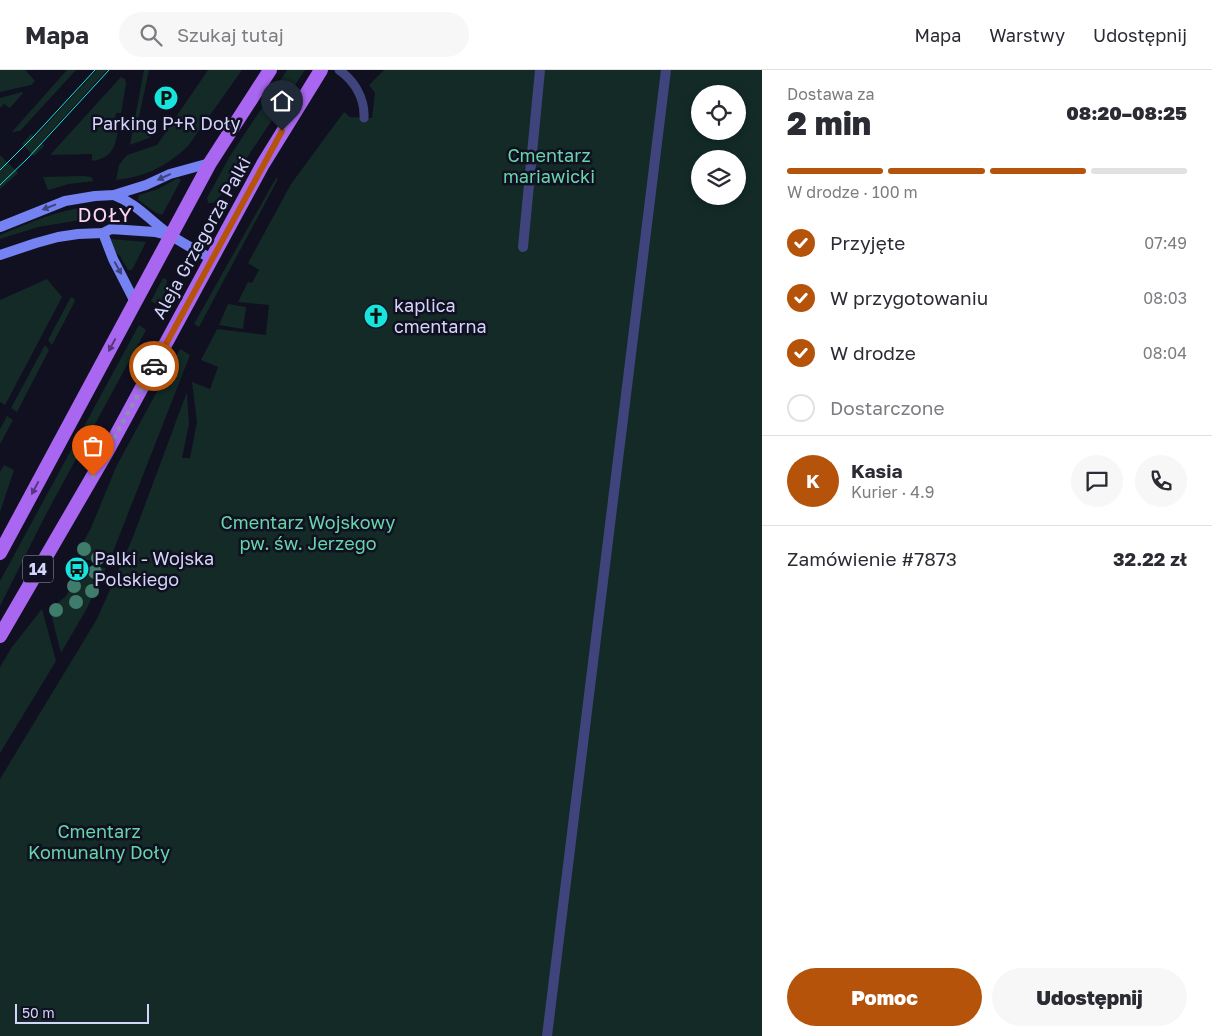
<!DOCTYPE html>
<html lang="pl">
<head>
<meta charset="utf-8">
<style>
	body { margin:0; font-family:"Golos Text",sans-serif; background:#f7f7f7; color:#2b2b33; height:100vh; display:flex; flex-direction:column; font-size:19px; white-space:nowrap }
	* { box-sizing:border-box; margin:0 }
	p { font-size:16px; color:#7c7c81 }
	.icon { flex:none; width:28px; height:28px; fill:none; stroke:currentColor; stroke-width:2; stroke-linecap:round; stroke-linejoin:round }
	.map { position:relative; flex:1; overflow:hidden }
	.details { display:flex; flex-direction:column; background:#fff; width:450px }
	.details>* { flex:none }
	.tools { position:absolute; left:691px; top:15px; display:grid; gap:10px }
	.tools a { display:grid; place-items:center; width:55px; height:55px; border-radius:50%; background:#fff; box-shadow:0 2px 8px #0003; font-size:25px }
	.scale { position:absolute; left:15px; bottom:12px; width:134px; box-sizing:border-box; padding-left:5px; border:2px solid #d4d5fb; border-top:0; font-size:14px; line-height:18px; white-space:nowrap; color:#d4d5fb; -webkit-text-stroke:4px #101021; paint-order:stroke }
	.pin { position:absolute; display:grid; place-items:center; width:42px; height:42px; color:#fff; margin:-51px -21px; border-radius:50% 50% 50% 0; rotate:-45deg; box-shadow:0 0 5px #0007 }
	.pin .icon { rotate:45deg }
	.courier { position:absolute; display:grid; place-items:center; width:50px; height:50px; margin:-25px; border:4px solid #b45309; border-radius:50%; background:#fff; color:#222; box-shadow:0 1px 6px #0007 }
	.overview em { font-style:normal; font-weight:800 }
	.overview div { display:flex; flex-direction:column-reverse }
	.overview { display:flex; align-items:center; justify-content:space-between; height:85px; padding:0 25px }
	h1 { font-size:32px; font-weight:800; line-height:38px }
	.bar { display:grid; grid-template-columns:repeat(4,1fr); gap:8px 5px; align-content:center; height:60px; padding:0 25px }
	.bar i { height:6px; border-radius:4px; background:#e1e1e2 }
	.bar .current { background:#b45309 }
	.bar p { grid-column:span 4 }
	.line { display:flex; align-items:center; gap:12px; padding:0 25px; border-top:1px solid #e1e1e2 }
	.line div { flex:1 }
	.round { display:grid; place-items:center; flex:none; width:52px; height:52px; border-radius:26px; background:#f7f7f7 }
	ol { padding:0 25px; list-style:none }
	li { display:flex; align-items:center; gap:15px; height:55px }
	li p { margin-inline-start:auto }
	li .icon { padding:5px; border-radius:50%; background:#b45309; color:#fff; stroke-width:4 }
	li:last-child { color:#7c7c81 }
	li i { width:28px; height:28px; border:2px solid #e1e1e2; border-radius:50% }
	.button { display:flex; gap:10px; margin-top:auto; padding:10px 25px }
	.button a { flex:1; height:58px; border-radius:30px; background:#b45309; color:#fff; font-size:20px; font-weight:800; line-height:58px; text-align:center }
	.button a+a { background:#f7f7f7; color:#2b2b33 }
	header { display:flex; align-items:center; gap:30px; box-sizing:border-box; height:70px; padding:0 25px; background:#fff; border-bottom:1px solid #e1e1e2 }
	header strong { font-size:24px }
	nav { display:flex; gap:28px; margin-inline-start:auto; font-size:18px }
	.search { width:350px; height:45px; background:#f7f7f7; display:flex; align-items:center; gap:12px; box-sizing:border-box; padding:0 18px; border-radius:28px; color:#7c7c81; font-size:19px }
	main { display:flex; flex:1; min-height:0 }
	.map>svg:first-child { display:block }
	.green { fill:#132a26; fill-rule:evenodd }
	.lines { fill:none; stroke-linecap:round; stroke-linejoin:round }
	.service { stroke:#3f457c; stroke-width:9 }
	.pedestrian { stroke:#3f457c; stroke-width:10 }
	.secondary { stroke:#7483f1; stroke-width:10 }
	.primary { stroke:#a966f0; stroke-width:14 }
	.tram { stroke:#16e4dd; stroke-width:1 }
	.tree { fill:#407c6c }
	.oneway { fill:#3d447f }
	.oneway2 { fill:#55377e }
	.done { stroke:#8f90af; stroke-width:5; stroke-dasharray:0 9 }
	.route { stroke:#b45309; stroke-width:6 }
	.labels { text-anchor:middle; stroke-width:5; stroke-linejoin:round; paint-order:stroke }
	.shield { fill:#101021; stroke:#999aba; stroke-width:1 }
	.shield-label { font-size:16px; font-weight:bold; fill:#d4d5fb }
	.poi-label { font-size:18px; fill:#d4d5fb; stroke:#101021; text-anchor:start }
	.park-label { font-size:18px; fill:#67d4a9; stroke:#101021 }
	.street-label { font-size:18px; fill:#d4d5fb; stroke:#101021 }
	.quarter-label { font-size:20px; letter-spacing:1px; fill:#fbd6f3; stroke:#101021 }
</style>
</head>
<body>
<header>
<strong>Mapa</strong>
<div class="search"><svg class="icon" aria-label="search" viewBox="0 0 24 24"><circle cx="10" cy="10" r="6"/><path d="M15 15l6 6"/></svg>Szukaj tutaj</div>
<nav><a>Mapa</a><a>Warstwy</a><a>Udostępnij</a></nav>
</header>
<main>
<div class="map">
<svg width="762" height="966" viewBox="0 0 762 966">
	<rect width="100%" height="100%" fill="#101021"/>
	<g class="green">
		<polygon points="0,0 27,0 26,1 35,11 31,15 0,22"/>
		<polygon points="67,0 76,0 20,61 12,62"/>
		<polygon points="97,0 107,0 41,72 44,76 34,86 22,74 31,64 35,67"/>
		<polygon points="144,0 149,0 137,56 157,60 151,67 130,75"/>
		<path d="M208,0H242L188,76C167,96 145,107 116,110L119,95L127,85L157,75Z"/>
		<polygon points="287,0 305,0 225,121 213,133 208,133 207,128 230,86"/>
		<path d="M384,0H762V966H0V709L97,549L133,467L187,322L189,354L182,388H190L197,352L192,312L210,319L218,297L201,290L217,259L266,265L269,235L238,232L248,212L252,213L259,200L248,193L291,114L344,42L350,47L372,48L375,23L369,15ZM700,24H738V61H700ZM700,89H738V126H700Z"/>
		<path d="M121,7L125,9L126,14L121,43H116L114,53L119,55C115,75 115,87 92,91V84L50,85Z"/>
		<polygon points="22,22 23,23 10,38 4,34 0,38 0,28"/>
		<polygon points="0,85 18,103 0,119"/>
		<polygon points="84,106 91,107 94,111 69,114 48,120 43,107"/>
		<path d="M178,108L181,110L162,145C154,143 145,134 138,130L139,125L158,119Z"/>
		<polygon points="276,108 278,109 199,257 194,254"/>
		<path d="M88,137L87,149L38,157L0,169V165C29,153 57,140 88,137Z"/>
		<polygon points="111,169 146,172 132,200 128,200 120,186 110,177"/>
		<polygon points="163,208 167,210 166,220 159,236 151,231"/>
		<polygon points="47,209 62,227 5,335 0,332 0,230"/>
		<polygon points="71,227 75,229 74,233 52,275 48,270"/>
		<polygon points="228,234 246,237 243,259 219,255"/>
		<polygon points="139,255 146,260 44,448 0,536 0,511"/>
		<polygon points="45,275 49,280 17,342 11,338"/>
		<polygon points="180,279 190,285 109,492 87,490 77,483 91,458 116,397"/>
		<polygon points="7,346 13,350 0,374 0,359"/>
		<polygon points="4,395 14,400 0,442 0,402"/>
		<polygon points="84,495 106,498 87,538 61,583 50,540 66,526"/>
		<polygon points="42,539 56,591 0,683 0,597 12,577"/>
	</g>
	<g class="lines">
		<path class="service" d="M339,0C355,11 365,29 364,48"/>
		<g class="pedestrian">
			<polyline points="523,177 540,0"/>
			<polyline points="547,966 666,0"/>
		</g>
		<g class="secondary">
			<path d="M114,125C135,133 148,148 165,161C179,172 196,180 212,189"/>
			<polyline points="0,157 65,131 95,126 114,125 146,115 170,104 210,93"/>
			<polyline points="103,163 113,189 135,232"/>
			<polyline points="0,185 36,173 58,167 78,164 103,163 111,159 155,162 171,166"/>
		</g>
		<g class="primary">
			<polyline points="0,483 210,93 270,0"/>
			<polyline points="0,566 108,380 263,94 321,0"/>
		</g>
		<g class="tram">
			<polyline points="0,100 34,66 95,0"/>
			<polyline points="0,115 28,88 109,0"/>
		</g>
	</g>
	<g class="tree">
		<circle cx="84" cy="479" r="7"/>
		<circle cx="98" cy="488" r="7"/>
		<circle cx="95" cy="502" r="7"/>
		<circle cx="74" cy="516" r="7"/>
		<circle cx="92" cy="521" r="7"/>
		<circle cx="76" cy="532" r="7"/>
		<circle cx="56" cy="540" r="7"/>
	</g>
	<defs><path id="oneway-solid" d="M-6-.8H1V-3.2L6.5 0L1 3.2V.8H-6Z" transform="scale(1.25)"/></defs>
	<g class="oneway">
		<use href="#oneway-solid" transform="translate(164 107) rotate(155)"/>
		<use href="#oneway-solid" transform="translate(49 137) rotate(159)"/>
		<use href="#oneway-solid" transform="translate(118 198) rotate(61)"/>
	</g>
	<g class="oneway2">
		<use href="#oneway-solid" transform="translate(112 275) rotate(118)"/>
		<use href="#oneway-solid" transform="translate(35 418) rotate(118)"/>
	</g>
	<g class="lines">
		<polyline class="done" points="93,406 154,296"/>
		<polyline class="route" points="154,296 282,61"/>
	</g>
	<defs>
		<symbol id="parking-disc" viewBox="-11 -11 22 22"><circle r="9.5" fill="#16e4dd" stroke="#101021"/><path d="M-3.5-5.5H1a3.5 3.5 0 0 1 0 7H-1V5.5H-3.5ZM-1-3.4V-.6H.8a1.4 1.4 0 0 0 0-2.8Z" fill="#111"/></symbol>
		<symbol id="church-disc" viewBox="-11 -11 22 22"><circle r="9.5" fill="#16e4dd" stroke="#101021"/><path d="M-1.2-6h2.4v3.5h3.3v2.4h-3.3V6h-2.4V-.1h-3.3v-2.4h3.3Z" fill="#111"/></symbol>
		<symbol id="bus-disc" viewBox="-11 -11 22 22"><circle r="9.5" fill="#16e4dd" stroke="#101021"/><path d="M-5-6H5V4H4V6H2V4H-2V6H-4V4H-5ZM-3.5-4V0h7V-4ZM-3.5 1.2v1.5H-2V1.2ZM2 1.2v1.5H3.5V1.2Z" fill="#111"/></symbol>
	</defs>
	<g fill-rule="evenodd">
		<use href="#parking-disc" x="152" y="14" width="28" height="28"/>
		<use href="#church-disc" x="362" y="232" width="28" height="28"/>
		<use href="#bus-disc" x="63" y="485" width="28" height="28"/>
	</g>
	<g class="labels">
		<rect class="shield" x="23" y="485.5" width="30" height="27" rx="4"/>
		<g class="shield-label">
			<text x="38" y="505">14</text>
		</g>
		<g class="poi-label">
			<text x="166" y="60" text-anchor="middle">Parking P+R Doły</text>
			<text x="394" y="242">kaplica<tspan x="394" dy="21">cmentarna</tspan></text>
			<text x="94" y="495">Palki - Wojska<tspan x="94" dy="21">Polskiego</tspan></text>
		</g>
		<g class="park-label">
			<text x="549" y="92">Cmentarz<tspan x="549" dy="21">mariawicki</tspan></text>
			<text x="308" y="459">Cmentarz Wojskowy<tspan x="308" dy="21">pw. św. Jerzego</tspan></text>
			<text x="99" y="768">Cmentarz<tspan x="99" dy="21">Komunalny Doły</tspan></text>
		</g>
		<g class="street-label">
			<text transform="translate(202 168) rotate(-61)" y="6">Aleja Grzegorza Palki</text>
		</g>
		<g class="quarter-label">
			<text x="105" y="152">DOŁY</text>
		</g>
	</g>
</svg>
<div class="tools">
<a><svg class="icon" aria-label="locate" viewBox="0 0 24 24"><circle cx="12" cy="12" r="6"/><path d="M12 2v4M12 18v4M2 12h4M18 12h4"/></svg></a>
<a><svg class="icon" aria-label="layers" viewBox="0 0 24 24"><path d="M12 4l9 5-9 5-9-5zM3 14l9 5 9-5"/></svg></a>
</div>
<div class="scale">50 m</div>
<div class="pin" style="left:93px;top:406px;background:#ea580c"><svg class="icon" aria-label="bag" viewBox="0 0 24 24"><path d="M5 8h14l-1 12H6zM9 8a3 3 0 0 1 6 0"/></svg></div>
<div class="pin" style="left:282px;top:61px;background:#1f2937"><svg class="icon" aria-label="home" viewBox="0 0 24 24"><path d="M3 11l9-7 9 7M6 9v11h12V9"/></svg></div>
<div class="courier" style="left:154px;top:296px"><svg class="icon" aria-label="car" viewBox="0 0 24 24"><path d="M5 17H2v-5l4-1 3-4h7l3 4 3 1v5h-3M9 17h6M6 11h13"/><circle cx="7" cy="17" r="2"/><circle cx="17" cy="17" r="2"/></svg></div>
</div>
<section class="details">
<div class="overview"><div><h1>2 min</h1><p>Dostawa za</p></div><em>08:20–08:25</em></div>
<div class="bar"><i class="current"></i><i class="current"></i><i class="current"></i><i></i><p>W drodze · 100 m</p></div>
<ol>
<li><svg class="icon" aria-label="check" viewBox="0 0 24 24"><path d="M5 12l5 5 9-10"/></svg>Przyjęte<p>07:49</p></li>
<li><svg class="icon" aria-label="check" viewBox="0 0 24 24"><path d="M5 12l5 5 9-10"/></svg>W przygotowaniu<p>08:03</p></li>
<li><svg class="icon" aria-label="check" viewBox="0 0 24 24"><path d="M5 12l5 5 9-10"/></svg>W drodze<p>08:04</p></li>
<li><i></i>Dostarczone</li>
</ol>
<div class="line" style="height:90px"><b class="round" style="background:#b45309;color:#fff">K</b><div><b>Kasia</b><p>Kurier · 4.9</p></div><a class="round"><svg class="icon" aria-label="chat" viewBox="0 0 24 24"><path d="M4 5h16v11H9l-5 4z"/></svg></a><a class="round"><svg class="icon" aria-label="phone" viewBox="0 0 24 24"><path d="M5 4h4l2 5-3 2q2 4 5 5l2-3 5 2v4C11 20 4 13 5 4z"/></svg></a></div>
<div class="line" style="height:65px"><div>Zamówienie #7873</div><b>32.22 zł</b></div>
<div class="button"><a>Pomoc</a><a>Udostępnij</a></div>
</section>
</main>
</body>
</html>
